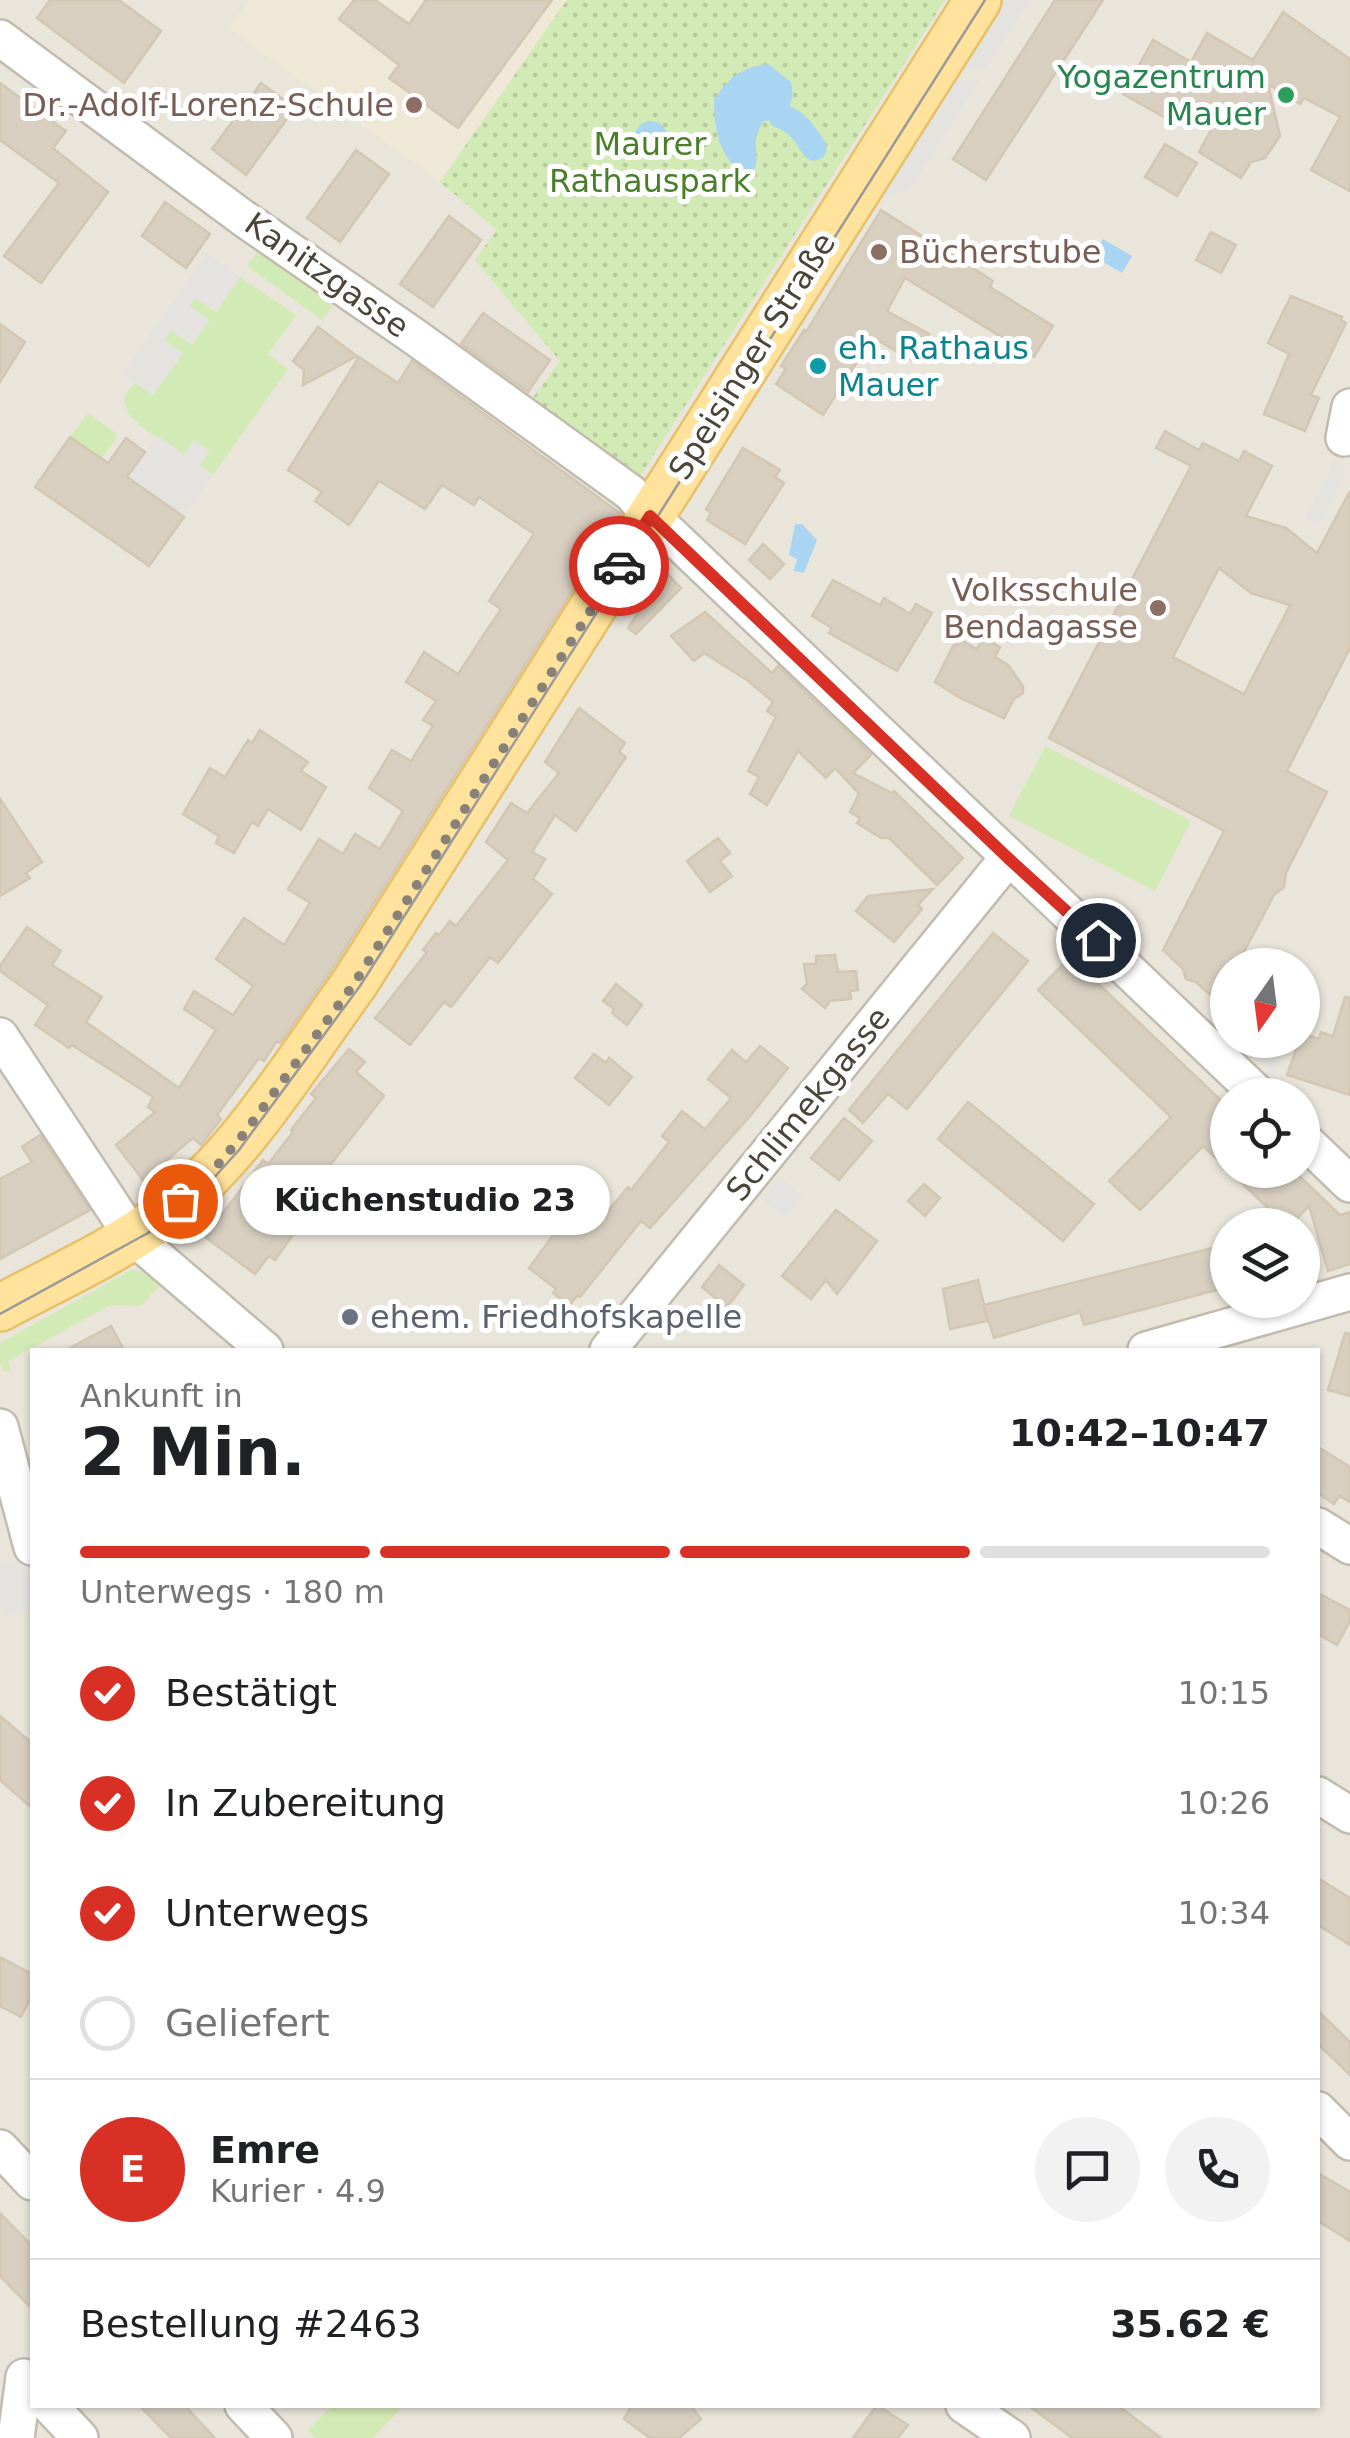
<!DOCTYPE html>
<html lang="de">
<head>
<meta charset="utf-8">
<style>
	body { margin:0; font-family:"DejaVu Sans",sans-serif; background:#f2f2f2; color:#202124; height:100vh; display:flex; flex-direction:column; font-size:38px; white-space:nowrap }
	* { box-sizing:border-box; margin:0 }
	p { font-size:32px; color:#757577 }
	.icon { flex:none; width:55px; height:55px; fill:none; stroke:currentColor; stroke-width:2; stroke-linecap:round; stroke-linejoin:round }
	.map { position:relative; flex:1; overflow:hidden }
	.drawer { position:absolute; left:30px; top:1348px; width:1290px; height:1060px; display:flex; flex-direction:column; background:#fff; border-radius:0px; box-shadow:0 2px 8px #0004 }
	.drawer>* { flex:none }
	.needle { width:65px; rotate:194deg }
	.controls { position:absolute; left:1210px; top:948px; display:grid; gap:20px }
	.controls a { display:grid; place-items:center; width:110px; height:110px; border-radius:50%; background:#fff; box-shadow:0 2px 8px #0004; font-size:50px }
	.pin { position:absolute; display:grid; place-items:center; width:85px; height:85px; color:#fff; margin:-42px; border:5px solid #fff; border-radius:50%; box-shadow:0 2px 10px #0007 }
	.courier { position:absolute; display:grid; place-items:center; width:100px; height:100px; margin:-50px; border:8px solid #d93025; border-radius:50%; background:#fff; color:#222; box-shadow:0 2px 12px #0007 }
	.bubble { position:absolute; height:70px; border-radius:35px; background:#fff; box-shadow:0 2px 8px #0004; font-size:32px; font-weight:800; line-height:70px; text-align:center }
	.overview em { font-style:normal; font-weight:800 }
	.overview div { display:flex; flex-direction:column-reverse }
	.overview { display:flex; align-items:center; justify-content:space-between; height:170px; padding:0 50px }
	h1 { font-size:65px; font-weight:800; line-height:75px }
	.bar { display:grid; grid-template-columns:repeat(4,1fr); gap:15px 10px; align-content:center; height:120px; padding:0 50px }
	.bar i { height:12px; border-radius:8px; background:#e0e0e0 }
	.bar .active { background:#d93025 }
	.bar p { grid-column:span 4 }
	.line { display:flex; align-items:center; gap:25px; padding:0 50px; border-top:2px solid #e0e0e0 }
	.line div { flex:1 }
	.round { display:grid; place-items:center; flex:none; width:105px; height:105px; border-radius:52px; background:#f2f2f2 }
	ol { padding:0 50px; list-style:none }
	li { display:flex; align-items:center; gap:30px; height:110px }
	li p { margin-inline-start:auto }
	li .icon { padding:10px; border-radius:50%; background:#d93025; color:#fff; stroke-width:4 }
	li:last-child { color:#757577 }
	li i { width:55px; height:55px; border:5px solid #e0e0e0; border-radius:50% }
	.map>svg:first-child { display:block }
	.residential { fill:#eae5da; fill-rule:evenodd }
	.education { fill:#efe8d6 }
	.green { fill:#d2eab5 }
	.park { fill:url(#park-dots) }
	.parking { fill:#e5e3e0 }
	.water { fill:#a9d4f2 }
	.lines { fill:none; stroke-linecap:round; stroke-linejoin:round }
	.canal { stroke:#a9d4f2; stroke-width:25 }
	.building { fill:#d8cfc1; stroke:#d3c7b4; stroke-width:2.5; fill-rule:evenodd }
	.minor-casing { stroke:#c2bbae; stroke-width:40 }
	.major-casing { stroke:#e6c16a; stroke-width:50 }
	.minor { stroke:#fff; stroke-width:35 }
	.major { stroke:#ffe39c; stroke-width:45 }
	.tram { stroke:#9a9a9a; stroke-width:2.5 }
	.done { stroke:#878178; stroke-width:10; stroke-dasharray:0 18 }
	.route { stroke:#d93025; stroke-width:12 }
	.leisure-dot { fill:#2e9e5b; stroke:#fff; stroke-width:4 }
	.education-dot { fill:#8d6e63; stroke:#fff; stroke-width:4 }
	.culture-dot { fill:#0f9aa8; stroke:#fff; stroke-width:4 }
	.worship-dot { fill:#6b7280; stroke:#fff; stroke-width:4 }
	.labels { text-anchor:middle; stroke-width:10; stroke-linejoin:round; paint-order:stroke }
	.leisure-label { font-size:32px; fill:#27864d; stroke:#fff; text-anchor:end }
	.education-label { font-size:32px; fill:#785e54; stroke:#fff; text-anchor:end }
	.park-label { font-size:32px; fill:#4a7f2a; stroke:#fff }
	.street-label { font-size:32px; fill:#4b4439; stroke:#fff }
	.culture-label { font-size:32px; fill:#0d838f; stroke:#fff; text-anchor:start }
	.worship-label { font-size:32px; fill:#5b616d; stroke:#fff; text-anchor:start }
</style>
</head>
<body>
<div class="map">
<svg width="1350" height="2438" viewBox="0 0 1350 2438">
	<defs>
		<pattern id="park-dots" width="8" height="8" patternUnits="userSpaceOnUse" patternTransform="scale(2.5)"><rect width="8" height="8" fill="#d2eab5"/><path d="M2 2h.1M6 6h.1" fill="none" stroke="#b6ca9c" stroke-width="1.8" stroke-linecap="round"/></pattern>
	</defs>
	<rect width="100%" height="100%" fill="#f6f3ec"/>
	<path class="residential" d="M0,0H1350V2438H0ZM1228,965H1302V1040H1228ZM1228,1095H1302V1170H1228ZM1228,1225H1302V1300H1228ZM32,1350H1318V2405H32Z"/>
	<polygon class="education" points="249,0 567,0 440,182 228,28"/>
	<g class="green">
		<polygon points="258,251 333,305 322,320 247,266"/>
		<path d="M240,277L296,315L268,354L288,369L213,475L199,465L209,450L184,454C163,440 100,411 135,383L153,395L182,354L164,340L171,330L209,321L189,306L195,297L216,311Z"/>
		<polygon points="88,413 118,435 101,459 70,437"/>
		<polygon points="1045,746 1191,821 1155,891 1009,816"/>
		<polygon points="131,1270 143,1271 159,1286 141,1306 111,1305 8,1361 11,1370 4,1372 0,1364 0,1343"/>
		<polygon points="333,2405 404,2405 373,2438 315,2438 308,2430"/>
	</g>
	<polygon class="park" points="567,0 945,0 640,476 532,399 560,361 475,260 497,230 440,182"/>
	<g class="parking">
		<polygon points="1004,0 1030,0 987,68 961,69"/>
		<polygon points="980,79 909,191 880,197 953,80"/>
		<polygon points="207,253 240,277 216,312 195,298 190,306 210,320 192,345 171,331 165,340 183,353 153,395 122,374"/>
		<polygon points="157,435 184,454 194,440 210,451 200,465 213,475 184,517 121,473 134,468"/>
		<polygon points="1333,460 1348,467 1320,525 1305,518"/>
		<polygon points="1238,1040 1286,1040 1275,1075 1262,1062"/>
		<polygon points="779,1177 803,1196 785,1218 762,1199"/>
		<polygon points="20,1558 32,1588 32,1607 6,1617 0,1602 0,1566"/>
	</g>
	<g class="water">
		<path d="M768,64L791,82C796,104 787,117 764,121C749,142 760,149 755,168L745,174C719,159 714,128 714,100C728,78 742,67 768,64Z"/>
		<circle cx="651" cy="137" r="16"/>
		<polygon points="1103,239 1132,256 1122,273 1093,256"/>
		<polygon points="795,524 802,524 817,540 804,573 794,571 797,559 789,555"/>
	</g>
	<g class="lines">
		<path class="canal" d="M781,116C798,122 804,133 814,148"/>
	</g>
	<g class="building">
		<polygon points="50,0 119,0 161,31 124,83 37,18"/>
		<polygon points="354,0 375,0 409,24 426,0 552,0 458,128 389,78 399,65 339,19"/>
		<polygon points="1055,0 1103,0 986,180 953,159"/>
		<polygon points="1283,12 1350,59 1350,191 1311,170 1340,117 1304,98 1300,104 1268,84 1280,136 1265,158 1251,162 1241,178 1199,152 1213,126 1172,103 1164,117 1123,94 1153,40 1191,62 1207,33 1253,60"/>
		<polygon points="0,83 66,131 53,148 108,192 41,283 4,256 59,183 0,140"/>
		<polygon points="261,83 295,108 246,175 212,149"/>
		<polygon points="1165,144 1197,163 1177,196 1145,177"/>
		<polygon points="356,150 389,174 340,242 307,218"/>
		<polygon points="165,202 210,234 186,268 142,236"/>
		<polygon points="881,210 993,281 990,287 1053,326 1034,357 905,278 887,311 929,334 912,361 873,337 823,415 776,384 786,369 781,366 804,330 806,332"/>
		<polygon points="449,216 481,240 433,307 400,284"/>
		<polygon points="1211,232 1236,245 1221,273 1196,260"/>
		<polygon points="1291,296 1342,317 1341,320 1346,323 1311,395 1319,398 1305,431 1264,414 1289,354 1268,343"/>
		<polygon points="483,313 550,360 528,392 461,344"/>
		<polygon points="0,324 25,342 0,382"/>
		<polygon points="318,327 357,356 303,385 304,370 293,361"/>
		<polygon points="359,357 398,383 412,361 621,514 332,969 280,1043 277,1041 264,1061 259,1058 217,1115 221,1119 201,1145 193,1138 143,1180 116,1145 155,1112 148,1107 153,1097 72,1045 69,1048 35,1025 48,1005 0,971 0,966 27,927 61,951 52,965 102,997 86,1022 179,1088 216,1030 184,1009 194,991 233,1015 253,986 216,959 244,918 284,945 310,903 288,889 319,839 343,854 355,834 380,849 403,811 369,788 392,750 411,761 433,726 423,720 436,701 406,682 424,652 458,674 501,609 489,601 534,534 479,497 474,505 442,485 425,509 379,481 349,525 315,501 322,492 288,470"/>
		<path d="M1165,431L1199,450L1203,443L1239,461L1244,451L1272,466L1246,516L1286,528L1317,553L1350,491V648L1287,771L1327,792L1286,873L1284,887L1274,895L1237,965H1228V983L1218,1002L1196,982L1186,979L1183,969L1163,950L1224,831L1049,738L1191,466L1156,448ZM1219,568L1251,593L1290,605L1244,694L1173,657Z"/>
		<polygon points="70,437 108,463 126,438 145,452 127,477 184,517 149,566 35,487"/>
		<polygon points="743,448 780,470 775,477 784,483 745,544 707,520 711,513 706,509"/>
		<polygon points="763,544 784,564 770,579 749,560"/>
		<polygon points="665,571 681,588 636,634 628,628"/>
		<polygon points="833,580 880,605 884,598 910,614 916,604 932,613 897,671 829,633 832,628 812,616"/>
		<polygon points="705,612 772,673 778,666 871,755 853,773 892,793 894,791 963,858 937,885 889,838 881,838 857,823 860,818 850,812 859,794 835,768 826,778 798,751 767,805 750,794 759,777 748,771 776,717 767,711 773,702 747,680 704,653 694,661 671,636"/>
		<polygon points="983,638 1000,647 995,657 1008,665 1023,686 1023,693 1014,699 1004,718 960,698 935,682 953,646 962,641 977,649"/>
		<polygon points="579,708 625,743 619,752 626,757 576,831 555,815 532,852 545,859 533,879 552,894 498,963 490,957 451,1007 444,1002 410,1045 375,1018 427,952 423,950 436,933 439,935 450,921 456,926 508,860 486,842 511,803 527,813 559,773 545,762"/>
		<polygon points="260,730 308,762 301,771 326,787 301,830 268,809 258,826 252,822 234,853 216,843 219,836 183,814 210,768 225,777 248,740 252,743"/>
		<polygon points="0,799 42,862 26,873 30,878 0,896"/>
		<polygon points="718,838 730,853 720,861 732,876 710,892 687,861"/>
		<polygon points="933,889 918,905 922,909 894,942 856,911 868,896"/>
		<polygon points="993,933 1028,961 907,1109 888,1094 863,1123 849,1110"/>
		<polygon points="835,955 838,972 856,971 858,990 850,991 851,999 830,1001 825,1008 802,989 807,984 804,964 816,964 816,956"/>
		<polygon points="1070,957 1228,1107 1228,1169 1203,1146 1140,1210 1109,1181 1171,1117 1038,990"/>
		<polygon points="616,984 642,1005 627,1025 612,1013 614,1009 603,1001"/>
		<polygon points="1345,997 1350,998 1350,1095 1287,1075 1302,1033 1319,1039 1321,1032 1333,1036"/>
		<polygon points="760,1046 788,1068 751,1115 650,1228 641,1221 580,1297 578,1295 569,1305 553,1293 556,1289 529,1268 565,1219 574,1227 596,1200 609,1210 628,1187 631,1190 669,1142 662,1136 682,1111 705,1129 731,1098 708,1079 732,1050 746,1062"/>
		<polygon points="349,1049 365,1062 356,1072 384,1096 320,1178 316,1174 283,1219 297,1229 275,1260 269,1256 255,1274 205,1237 263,1160 268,1164 293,1132 291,1130 316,1098 311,1094"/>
		<polygon points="594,1054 606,1063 609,1058 632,1077 609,1105 575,1078"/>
		<polygon points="968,1102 1094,1204 1063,1241 938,1139"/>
		<polygon points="844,1118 872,1141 839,1180 811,1158"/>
		<polygon points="40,1135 90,1210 0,1259 0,1179 32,1162 22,1147"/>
		<polygon points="1228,1170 1293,1170 1340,1215 1350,1212 1350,1264 1328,1271 1309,1206 1291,1225 1286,1225"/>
		<polygon points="924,1184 940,1198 925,1216 908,1201"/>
		<polygon points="836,1210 877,1241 837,1294 826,1280 811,1299 782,1276"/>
		<polygon points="1228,1244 1228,1287 1084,1325 1080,1312 994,1338 984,1306 987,1321 950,1329 943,1289 978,1280 984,1305"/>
		<polygon points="719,1265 744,1285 727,1307 702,1287"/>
		<polygon points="111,1326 124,1350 66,1350"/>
		<polygon points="1345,1333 1350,1334 1350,1396 1328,1390"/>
		<polygon points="1318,1447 1350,1467 1350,1502 1339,1496 1334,1504 1318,1493"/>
		<polygon points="1318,1593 1350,1610 1350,1621 1337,1645 1318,1634"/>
		<polygon points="0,1716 32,1743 32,1808 0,1780"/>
		<polygon points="1318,1878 1350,1898 1350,1945 1318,1925"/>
		<polygon points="0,1957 32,1974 32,1995 21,2017 0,2006"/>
		<polygon points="1318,2011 1350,2042 1350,2075 1318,2044"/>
		<polygon points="1318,2173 1350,2192 1350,2241 1318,2221"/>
		<polygon points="0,2213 32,2246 32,2309 0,2276"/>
		<polygon points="139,2405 184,2405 215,2438 171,2438"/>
		<polygon points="632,2405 690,2405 701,2419 679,2438 650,2438 624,2419"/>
		<polygon points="877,2405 908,2425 898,2438 853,2438"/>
		<polygon points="1028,2405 1117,2405 1161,2438 1072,2438"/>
	</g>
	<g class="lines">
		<defs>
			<g id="minor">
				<polyline points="0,38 243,218 415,337 631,493 646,511 1259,1095"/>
				<polyline points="1344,438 1350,407"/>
				<polyline points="0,1036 132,1236 265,1350"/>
				<polyline points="1302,1138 1350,1184"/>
				<polyline points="608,1350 1008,858"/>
				<polyline points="1146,1350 1350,1292"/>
				<polyline points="0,1427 32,1547"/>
				<polyline points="1318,1526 1350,1546"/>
				<polyline points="1318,1795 1350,1815"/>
				<polyline points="1318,2110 1350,2142"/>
				<polyline points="0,2148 32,2182"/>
				<polyline points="49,2405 80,2438"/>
				<polyline points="243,2405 274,2438"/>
				<polyline points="964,2405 1012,2438"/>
				<polyline points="16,2438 24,2377"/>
			</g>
			<path id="major" d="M0,1308C53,1279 111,1254 160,1218C239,1160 297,1062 354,984L978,0"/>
		</defs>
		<use href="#minor" class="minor-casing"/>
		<use href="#major" class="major-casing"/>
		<use href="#minor" class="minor"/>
		<use href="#major" class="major"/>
		<polyline class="tram" points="0,1314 148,1233 201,1192 239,1150 360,986 985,0"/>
	</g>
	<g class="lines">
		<polyline class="done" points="180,1201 216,1167 243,1135 354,984 619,566"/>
		<polyline class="route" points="619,566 650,516 1008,858 1098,940"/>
	</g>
	<circle class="leisure-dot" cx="1286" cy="95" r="10"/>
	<g class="education-dot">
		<circle cx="414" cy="105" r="10"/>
		<circle cx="879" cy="252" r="10"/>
		<circle cx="1158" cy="608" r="10"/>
	</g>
	<circle class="culture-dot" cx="818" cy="366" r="10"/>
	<circle class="worship-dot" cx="350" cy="1317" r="10"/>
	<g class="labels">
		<g class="leisure-label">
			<text x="1266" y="88">Yogazentrum<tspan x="1266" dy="37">Mauer</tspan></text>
		</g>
		<g class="education-label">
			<text x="394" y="116">Dr.-Adolf-Lorenz-Schule</text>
			<text x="899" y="263" text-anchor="start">Bücherstube</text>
			<text x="1138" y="601">Volksschule<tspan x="1138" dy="37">Bendagasse</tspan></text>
		</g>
		<g class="park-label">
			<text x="650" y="155">Maurer<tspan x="650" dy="37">Rathauspark</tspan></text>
		</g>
		<g class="street-label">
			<text transform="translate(327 275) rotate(35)" y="11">Kanitzgasse</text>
			<text transform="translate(752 356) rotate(-58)" y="11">Speisinger Straße</text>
			<text transform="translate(808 1104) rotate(-51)" y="11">Schlimekgasse</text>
		</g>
		<g class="culture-label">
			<text x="838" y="359">eh. Rathaus<tspan x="838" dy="37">Mauer</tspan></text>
		</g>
		<g class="worship-label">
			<text x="370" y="1328">ehem. Friedhofskapelle</text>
		</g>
	</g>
</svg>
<div class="controls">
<a><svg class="needle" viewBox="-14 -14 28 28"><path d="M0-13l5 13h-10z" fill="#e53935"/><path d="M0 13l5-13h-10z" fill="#757577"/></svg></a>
<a><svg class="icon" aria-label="locate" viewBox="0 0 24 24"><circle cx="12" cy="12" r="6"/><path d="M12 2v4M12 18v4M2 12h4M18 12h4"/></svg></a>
<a><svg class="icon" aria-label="layers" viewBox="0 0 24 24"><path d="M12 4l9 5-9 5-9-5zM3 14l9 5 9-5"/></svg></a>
</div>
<div class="pin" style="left:180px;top:1201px;background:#ea580c"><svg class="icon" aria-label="bag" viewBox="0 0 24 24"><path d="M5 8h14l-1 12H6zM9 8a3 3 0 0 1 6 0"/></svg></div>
<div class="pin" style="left:1098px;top:940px;background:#1f2937"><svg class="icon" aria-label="home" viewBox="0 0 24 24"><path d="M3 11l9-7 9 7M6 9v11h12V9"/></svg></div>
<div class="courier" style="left:619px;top:566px"><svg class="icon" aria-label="car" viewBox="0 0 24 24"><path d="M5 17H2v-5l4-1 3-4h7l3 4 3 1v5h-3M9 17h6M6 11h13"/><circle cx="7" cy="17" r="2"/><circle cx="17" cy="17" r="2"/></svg></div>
<div class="bubble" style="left:240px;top:1165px;width:370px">Küchenstudio 23</div>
<section class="drawer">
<div class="overview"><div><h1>2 Min.</h1><p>Ankunft in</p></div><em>10:42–10:47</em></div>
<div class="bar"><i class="active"></i><i class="active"></i><i class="active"></i><i></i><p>Unterwegs · 180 m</p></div>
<ol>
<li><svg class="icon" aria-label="check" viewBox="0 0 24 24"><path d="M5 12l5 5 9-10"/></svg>Bestätigt<p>10:15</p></li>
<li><svg class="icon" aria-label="check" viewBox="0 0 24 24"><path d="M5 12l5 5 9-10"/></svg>In Zubereitung<p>10:26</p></li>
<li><svg class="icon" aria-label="check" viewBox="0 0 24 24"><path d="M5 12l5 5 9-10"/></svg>Unterwegs<p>10:34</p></li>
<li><i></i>Geliefert</li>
</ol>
<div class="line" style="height:180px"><b class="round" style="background:#d93025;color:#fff">E</b><div><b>Emre</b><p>Kurier · 4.9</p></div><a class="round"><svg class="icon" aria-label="chat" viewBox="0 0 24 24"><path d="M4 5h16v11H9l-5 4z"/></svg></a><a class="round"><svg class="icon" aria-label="phone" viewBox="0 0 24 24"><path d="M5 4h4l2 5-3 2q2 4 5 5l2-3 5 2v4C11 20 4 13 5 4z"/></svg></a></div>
<div class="line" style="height:130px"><div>Bestellung #2463</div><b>35.62 €</b></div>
</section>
</div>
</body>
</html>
